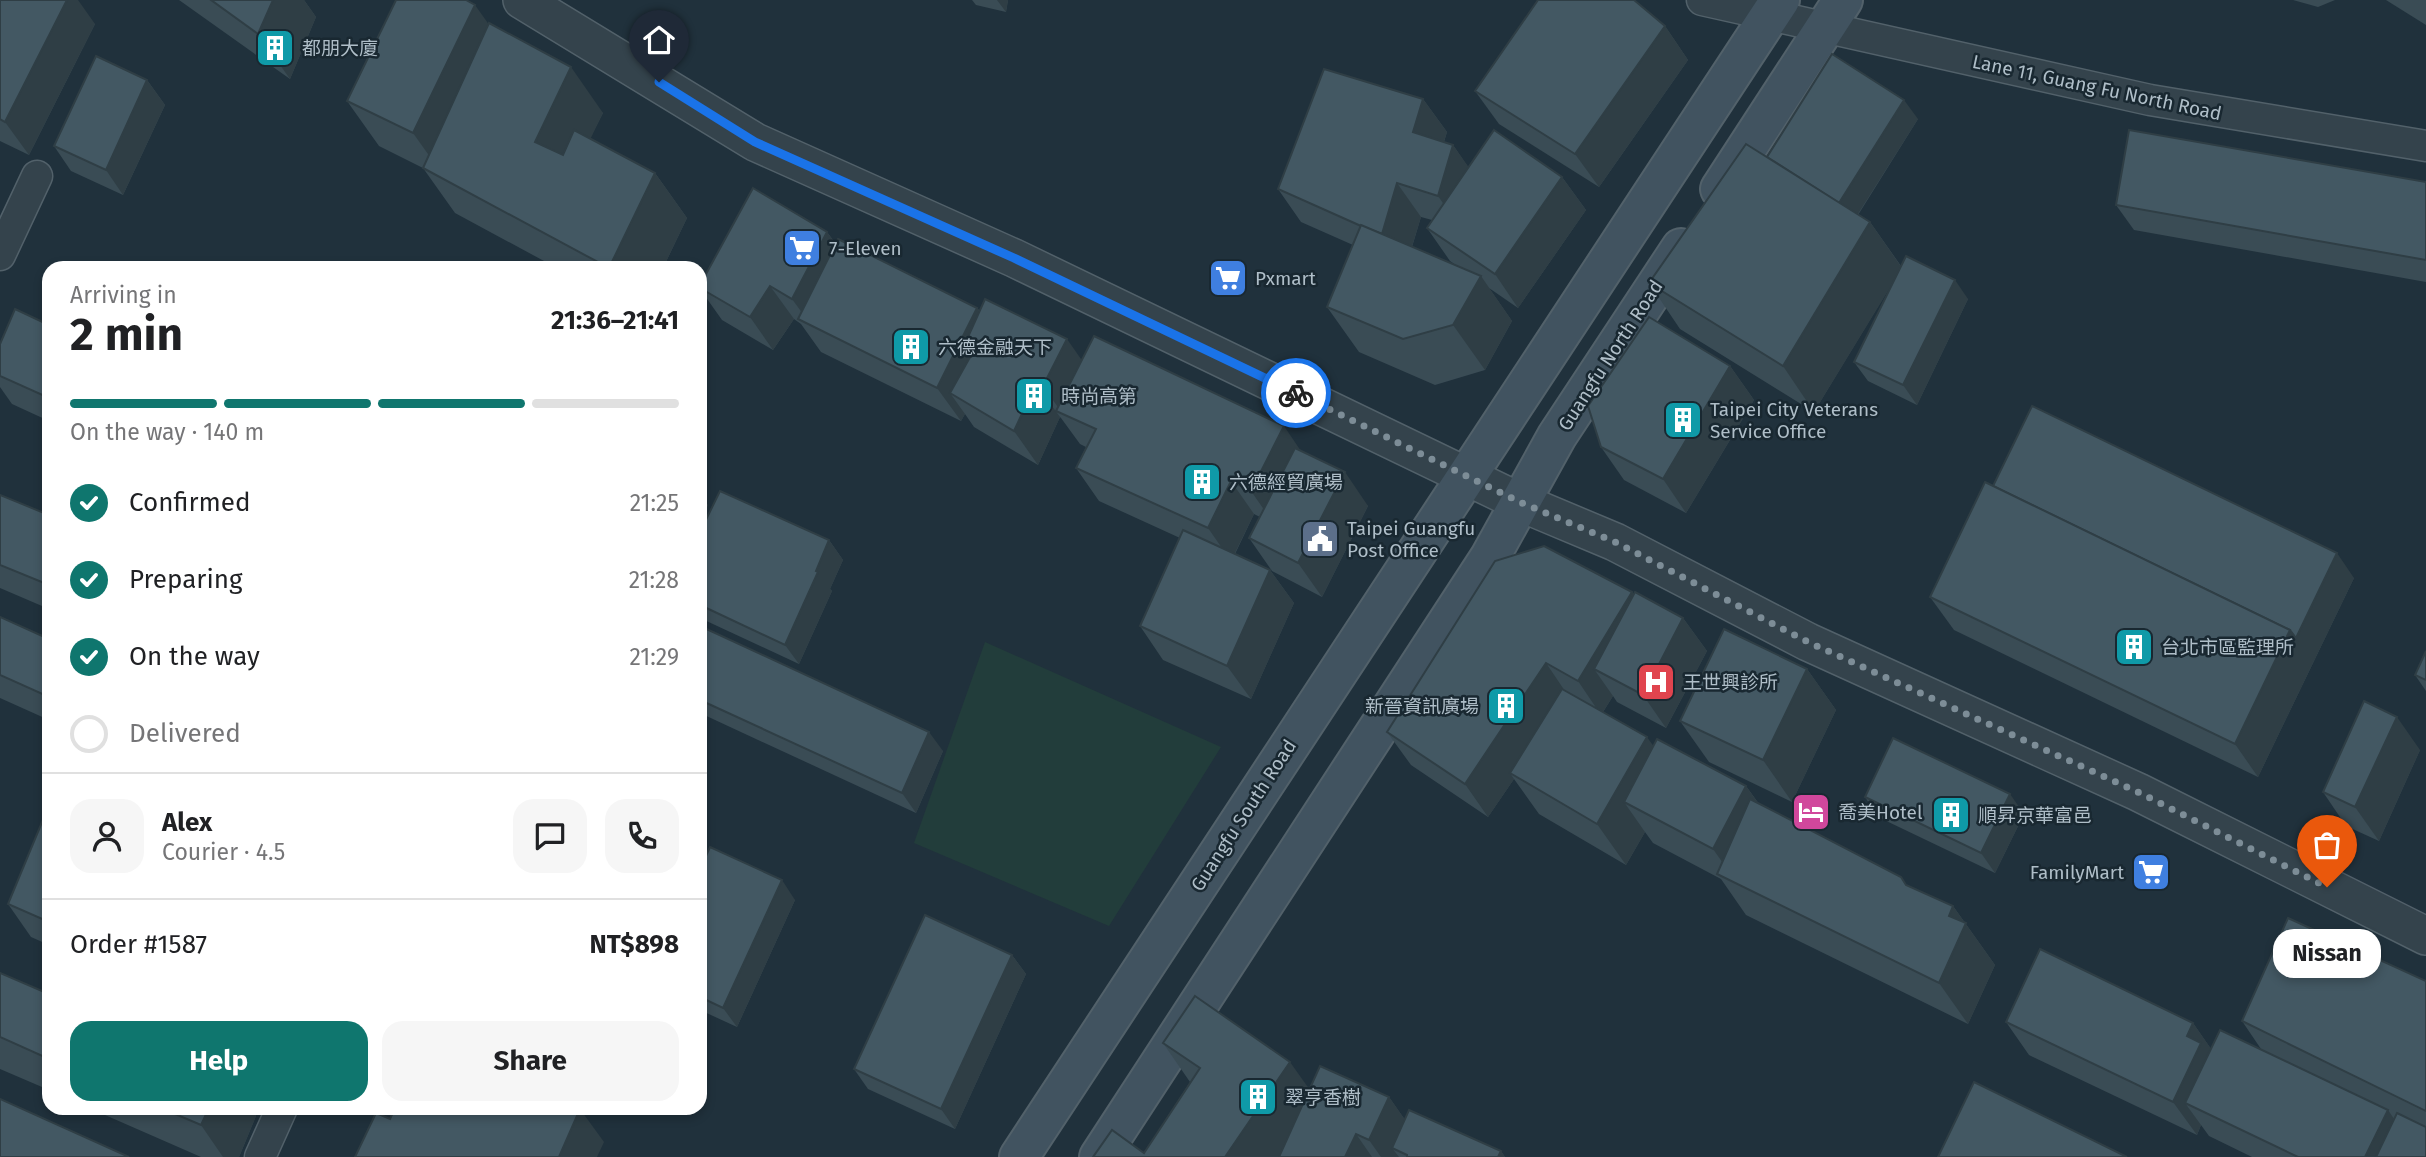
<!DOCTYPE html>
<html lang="en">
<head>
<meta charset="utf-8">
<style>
	body { margin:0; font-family:"Fira Sans","Noto Sans TC",sans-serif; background:#f6f6f6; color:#202124; height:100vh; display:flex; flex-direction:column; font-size:26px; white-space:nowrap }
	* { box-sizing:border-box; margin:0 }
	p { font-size:23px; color:#757577 }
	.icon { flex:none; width:38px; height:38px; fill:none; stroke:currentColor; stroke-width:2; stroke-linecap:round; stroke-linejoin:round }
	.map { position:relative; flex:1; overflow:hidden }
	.side { position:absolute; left:42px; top:261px; width:665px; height:854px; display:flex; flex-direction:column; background:#fff; border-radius:21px; box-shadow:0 4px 10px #0003 }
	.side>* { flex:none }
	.pin { position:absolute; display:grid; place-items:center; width:60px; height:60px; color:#fff; margin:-72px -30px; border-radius:50% 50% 50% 0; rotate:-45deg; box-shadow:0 0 7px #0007 }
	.pin .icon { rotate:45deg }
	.courier { position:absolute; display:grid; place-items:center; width:70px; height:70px; margin:-35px; border:5px solid #1a73e8; border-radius:50%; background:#fff; color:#222; box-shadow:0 2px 9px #0007 }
	.bubble { position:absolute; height:49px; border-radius:21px; background:#fff; box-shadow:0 4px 10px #0003; font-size:23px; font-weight:700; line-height:49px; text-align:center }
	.overview em { font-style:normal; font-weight:700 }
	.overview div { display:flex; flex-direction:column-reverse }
	.overview { display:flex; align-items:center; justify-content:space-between; height:119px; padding:0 28px }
	h1 { font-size:46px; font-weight:700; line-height:52px }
	.bar { display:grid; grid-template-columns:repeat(4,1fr); gap:10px 7px; align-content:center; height:84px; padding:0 28px }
	.bar i { height:9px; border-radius:5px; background:#e0e0e0 }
	.bar .selected { background:#0f766e }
	.bar p { grid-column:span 4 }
	.line { display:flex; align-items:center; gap:18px; padding:0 28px; border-top:2px solid #e0e0e0 }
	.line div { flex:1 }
	.round { display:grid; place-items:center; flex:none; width:74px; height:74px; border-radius:21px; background:#f6f6f6 }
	ol { padding:0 28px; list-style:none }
	li { display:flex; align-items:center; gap:21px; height:77px }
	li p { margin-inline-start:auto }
	li .icon { padding:7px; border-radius:50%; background:#0f766e; color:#fff; stroke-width:4 }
	li:last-child { color:#757577 }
	li i { width:38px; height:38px; border:4px solid #e0e0e0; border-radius:50% }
	.button { display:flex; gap:14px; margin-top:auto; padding:14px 28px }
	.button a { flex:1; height:80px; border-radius:21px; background:#0f766e; color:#fff; font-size:28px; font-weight:700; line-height:80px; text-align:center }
	.button a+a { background:#f6f6f6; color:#202124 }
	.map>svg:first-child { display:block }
	.green { fill:#223d3b }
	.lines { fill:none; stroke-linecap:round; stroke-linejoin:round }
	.minor-casing { stroke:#52616a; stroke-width:33 }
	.tertiary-casing { stroke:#52616a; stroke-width:40 }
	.secondary-casing { stroke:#52616a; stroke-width:42 }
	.minor { stroke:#34434c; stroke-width:30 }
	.tertiary { stroke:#34434c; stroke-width:37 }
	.secondary { stroke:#415360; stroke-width:38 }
	.wall { fill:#3a4c55; fill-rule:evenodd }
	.shaded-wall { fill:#2f3e45 }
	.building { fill:#435863; stroke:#2f3e45; stroke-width:2 }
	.done { stroke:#7d8d97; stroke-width:7; stroke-dasharray:0 12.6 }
	.route { stroke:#1a73e8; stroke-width:9 }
	.labels { text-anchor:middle; stroke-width:5; stroke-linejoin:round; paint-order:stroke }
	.poi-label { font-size:19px; fill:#afbec8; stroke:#192831; text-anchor:start }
	.street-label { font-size:19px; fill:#afbec8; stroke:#192831 }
</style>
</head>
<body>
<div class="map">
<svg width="2426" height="1157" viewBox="0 0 2426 1157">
	<rect width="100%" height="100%" fill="#20313c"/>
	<polygon class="green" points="985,642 1221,747 1109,926 914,843"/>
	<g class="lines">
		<defs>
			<g id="minor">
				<polyline points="1702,0 2150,100 2426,146"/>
				<polyline points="0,255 37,176"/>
				<polyline points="260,1157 282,1108"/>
			</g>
			<polyline id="tertiary" points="522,0 755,142 1014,258 1522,503 1615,542 1808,642 2138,792 2426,936"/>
			<g id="secondary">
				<polyline points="1720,189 1843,0"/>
				<polyline points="1019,1157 1780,0"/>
				<polyline points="1099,1157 1490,557 1557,436 1681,248"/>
			</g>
		</defs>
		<use href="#minor" class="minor-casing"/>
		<use href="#tertiary" class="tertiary-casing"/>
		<use href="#secondary" class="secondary-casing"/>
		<use href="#minor" class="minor"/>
		<use href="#tertiary" class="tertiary"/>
		<use href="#secondary" class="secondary"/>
	</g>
	<g class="wall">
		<polygon points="0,0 95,24 29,155 0,141"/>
		<polygon points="179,0 304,0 316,17 290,79"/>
		<polygon points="972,0 1008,0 1006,12 976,5"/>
		<polygon points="2293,0 2335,0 2318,7"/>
		<polygon points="2386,0 2426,0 2426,25"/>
		<polygon points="489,24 603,113 590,138 655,173 687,218 663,268 557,268 455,213 423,168 379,146 347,101"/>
		<polygon points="1665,26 1688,60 1599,187 1499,124 1475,91"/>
		<polygon points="147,80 165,105 123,195 71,171 54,146"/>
		<path d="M1423,99L1447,132L1444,142L1453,145L1468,167L1562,177L1586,210L1518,308L1489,288L1512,321L1485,370L1435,385L1359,352L1327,307L1353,245L1301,222L1278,189ZM1421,217L1432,220L1427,228L1450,261L1457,266L1412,247Z"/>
		<polygon points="1918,119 1858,215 1870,222 1901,266 1968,299 1917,405 1868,381 1854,362 1893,282 1814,412 1680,329 1649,283 1767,157"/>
		<polygon points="2426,182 2426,282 2134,230 2116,205"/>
		<polygon points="827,232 836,244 977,308 980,311 1082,360 1301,451 1368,506 1322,597 1272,571 1249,538 1260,517 1254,514 1235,554 1270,570 1294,603 1251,699 1163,660 1140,626 1180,538 1099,501 1076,468 1086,447 1080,444 1061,418 1060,417 1038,465 974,427 965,414 961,421 821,352 801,324 794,319 773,350 722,320 700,289 700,285"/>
		<polygon points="49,325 49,421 12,404 0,387 0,344"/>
		<polygon points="1730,366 1754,400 1686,513 1624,480 1601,447"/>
		<polygon points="1993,486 2354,578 2258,777 1954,630 1930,597"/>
		<polygon points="0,495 49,515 49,609 0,588"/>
		<polygon points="700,532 829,540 843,560 830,589 832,591 799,664 700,618"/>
		<polygon points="1632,592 1634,594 1683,618 1707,651 1666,728 1617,702 1613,696 1603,712 1654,746 1746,786 1759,804 1906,885 1953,906 1995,965 1968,1024 1746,915 1721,879 1653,843 1645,832 1626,865 1539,814 1514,779 1488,817 1411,765 1387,732"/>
		<polygon points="0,617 49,639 49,720 0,698"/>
		<polygon points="700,626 943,751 916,813 700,713"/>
		<polygon points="2426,651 2426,691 2415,675"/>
		<polygon points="1807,669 1836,710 1792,802 1709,762 1680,721"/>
		<polygon points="2420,750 2379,841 2346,826 2323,792"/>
		<polygon points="1865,797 2024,814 1995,873 1878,817"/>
		<polygon points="49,812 49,945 31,937 8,904"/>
		<polygon points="700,869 795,900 737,1027 700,1010"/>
		<polygon points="1012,955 1026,974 955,1129 868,1089 854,1069"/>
		<polygon points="0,973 49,994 49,1090 0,1069"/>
		<polygon points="2426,981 2426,1157 2252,1157 2209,1136 2201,1125 2197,1135 2029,1055 2006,1022 2193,1023 2211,1049 2261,1049 2242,1021"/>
		<polygon points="1163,1043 1310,1090 1389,1097 1405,1120 1501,1151 1505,1157 1093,1157 1144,1153 1190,1082"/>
		<polygon points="89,1108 251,1108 256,1116 239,1157 201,1157"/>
	</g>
	<g class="shaded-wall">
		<polygon points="67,0 78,0 95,24 29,155 5,122"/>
		<polygon points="273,0 304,0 316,17 290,79 258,34"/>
		<polygon points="997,0 1008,0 1006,12"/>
		<polygon points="475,5 507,50 445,178 413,133"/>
		<polygon points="1665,26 1688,60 1599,187 1575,154"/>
		<polygon points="571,67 603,113 567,187 535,142"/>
		<polygon points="147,80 165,105 123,195 106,170"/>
		<polygon points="1423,99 1447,132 1436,166 1413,132"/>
		<polygon points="1904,100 1918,119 1849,228 1835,209"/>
		<polygon points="1453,145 1477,179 1461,229 1438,196"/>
		<polygon points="655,173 687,218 663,268 609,268"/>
		<polygon points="1562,177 1586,210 1518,308 1495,274"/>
		<polygon points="1397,183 1421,217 1405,269 1382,235"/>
		<polygon points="1870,222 1902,268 1814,412 1783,366"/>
		<polygon points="827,232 851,265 811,325 792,299"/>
		<polygon points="1481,276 1512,321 1485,370 1453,325"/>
		<polygon points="1955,280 1968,299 1917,405 1903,385"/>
		<polygon points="770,286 794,319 773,350 750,317"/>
		<polygon points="977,308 1001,341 979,341 968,337 988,366 950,393 965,414 961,421 937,388"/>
		<polygon points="1067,339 1090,372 1062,413 1043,386"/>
		<polygon points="1730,366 1754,400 1686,513 1663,479"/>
		<polygon points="1036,384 1060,417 1038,465 1014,431"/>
		<polygon points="1284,426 1307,460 1274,524 1251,491"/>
		<polygon points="1345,472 1368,506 1322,597 1298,563"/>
		<polygon points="1231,481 1254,514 1231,561 1208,528"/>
		<polygon points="700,494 708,505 700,523"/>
		<polygon points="829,540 843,560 830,589 832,591 799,664 785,645"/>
		<polygon points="2337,553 2354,578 2258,777 2235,744 2290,630"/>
		<polygon points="1270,570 1294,603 1251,699 1227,666"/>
		<polygon points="1632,592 1656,626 1594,669 1613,696 1601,715 1578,681"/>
		<polygon points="1683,618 1707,651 1666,728 1643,695"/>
		<polygon points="1546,663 1569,697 1510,773 1514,779 1488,817 1465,784"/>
		<polygon points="1807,669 1836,710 1792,802 1763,760"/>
		<polygon points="2397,717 2420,750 2379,841 2355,807"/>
		<polygon points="929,732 943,751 916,813 902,793"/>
		<polygon points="1647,737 1676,778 1624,802 1645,832 1626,865 1597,824"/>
		<polygon points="1746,786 1775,827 1737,883 1713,849"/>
		<polygon points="2010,794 2024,814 1995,873 1981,853"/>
		<polygon points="782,880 795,900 737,1027 723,1008"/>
		<polygon points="1953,906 1995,965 1968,1024 1939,983 1949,916"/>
		<polygon points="1012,955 1026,974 955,1129 941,1109"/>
		<polygon points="2193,1023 2216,1056 2185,1103 2201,1125 2197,1135 2173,1102 2187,1036"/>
		<polygon points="1290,1062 1322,1107 1288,1157 1225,1157"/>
		<polygon points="1389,1097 1413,1131 1392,1148 1399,1157 1381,1157 1369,1140"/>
		<polygon points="209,1108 251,1108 256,1116 239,1157 223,1157 201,1125"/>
		<polygon points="580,1109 604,1142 597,1157 559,1157"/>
		<polygon points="2388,1110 2411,1144 2404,1157 2365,1157"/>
		<polygon points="1356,1134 1372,1157 1345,1157"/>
		<polygon points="1501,1151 1505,1157 1498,1157"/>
	</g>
	<g class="building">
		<polygon points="0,0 67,0 5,122 0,119"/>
		<polygon points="211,0 273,0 258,34"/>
		<polygon points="396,0 466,0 475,5 413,133 347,101"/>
		<polygon points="1538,0 1634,0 1665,26 1575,154 1475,91"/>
		<polygon points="489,23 571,67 535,142 563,155 574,130 655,173 609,268 423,168"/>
		<polygon points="1832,54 1904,100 1839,203 1767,157"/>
		<polygon points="96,56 147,80 106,170 54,146"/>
		<polygon points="1324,69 1423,99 1413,132 1453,145 1438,196 1397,183 1382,234 1361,226 1278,189"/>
		<polygon points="1494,130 1562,177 1495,274 1427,228"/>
		<polygon points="2129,130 2426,182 2426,260 2116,205"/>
		<polygon points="1746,144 1870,222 1783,366 1649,283"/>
		<polygon points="753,188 827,232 792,299 770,286 750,317 700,288 700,285"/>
		<polygon points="1361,225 1481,276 1453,325 1403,339 1327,307"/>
		<polygon points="838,239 977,308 937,388 798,319"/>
		<polygon points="1906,256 1955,280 1903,385 1854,362"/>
		<polygon points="985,299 1067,339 1043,386 1036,384 1014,431 950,393 979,341 968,337"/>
		<polygon points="15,309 49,325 49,398 0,376 0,344"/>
		<polygon points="1649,317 1730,366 1663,479 1601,447 1588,406"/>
		<polygon points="1094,336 1284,426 1251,491 1231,481 1208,528 1076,468 1096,429 1056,411"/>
		<polygon points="2032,406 2337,553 2296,638 2290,630 1993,486"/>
		<polygon points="1295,448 1345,472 1298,563 1249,538"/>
		<polygon points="1985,482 2290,630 2235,744 1930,597"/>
		<polygon points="720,491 829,540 816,571 818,572 785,645 700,605 700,532"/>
		<polygon points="0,495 49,515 49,585 0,565"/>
		<polygon points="1183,530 1270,570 1227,666 1140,626"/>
		<polygon points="1544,546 1632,592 1578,681 1546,663 1465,784 1387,732 1495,561"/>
		<polygon points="1635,592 1683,618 1643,695 1594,669"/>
		<polygon points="0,617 49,639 49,697 0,675"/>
		<polygon points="700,626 929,732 902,793 700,700"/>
		<polygon points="1724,629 1807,669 1763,760 1680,721"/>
		<polygon points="2426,651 2426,680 2415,675"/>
		<polygon points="1562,689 1647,737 1597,824 1510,773"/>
		<polygon points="2364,701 2397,717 2355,807 2323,792"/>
		<polygon points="1893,738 2010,794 1981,853 1865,797"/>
		<polygon points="1657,739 1746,786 1713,849 1624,802"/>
		<polygon points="1750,799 1901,877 1906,885 1953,906 1949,916 1966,923 1939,983 1717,874"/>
		<polygon points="47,810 49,812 49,922 8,904"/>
		<polygon points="710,847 782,880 723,1008 700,997 700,869"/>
		<polygon points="925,915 1012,955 941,1109 854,1069"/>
		<polygon points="2288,918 2426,981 2426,1111 2242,1021"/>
		<polygon points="2040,949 2193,1023 2187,1036 2201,1043 2173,1102 2006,1022"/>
		<polygon points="0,973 49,994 49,1059 0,1037"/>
		<polygon points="1195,996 1290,1062 1225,1157 1093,1157 1112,1130 1144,1153 1200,1068 1163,1043"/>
		<polygon points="2220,1030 2388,1110 2365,1157 2298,1157 2185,1103"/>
		<polygon points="1320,1066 1389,1097 1369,1140 1356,1134 1345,1157 1279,1157"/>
		<polygon points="1974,1082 2127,1157 1938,1157"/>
		<polygon points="0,1099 129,1157 0,1157"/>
		<polygon points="161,1108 209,1108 201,1125"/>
		<polygon points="395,1108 578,1108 580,1109 559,1157 355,1157 376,1113 390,1119"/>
		<polygon points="1409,1110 1501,1151 1498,1157 1407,1157 1407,1155 1392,1148"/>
		<polygon points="2397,1113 2426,1127 2426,1157 2376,1157"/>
	</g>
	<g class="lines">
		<polyline class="done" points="1296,393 1522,503 1615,542 1808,642 2138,792 2327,887"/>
		<polyline class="route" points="659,82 755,142 1014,258 1296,393"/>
	</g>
	<defs>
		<symbol id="building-square" viewBox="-11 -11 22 22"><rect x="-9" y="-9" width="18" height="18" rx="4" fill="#0f9aa8" stroke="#192831"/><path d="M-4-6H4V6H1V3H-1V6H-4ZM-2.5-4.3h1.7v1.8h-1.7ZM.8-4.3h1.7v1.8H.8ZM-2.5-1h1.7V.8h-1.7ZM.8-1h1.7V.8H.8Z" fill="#fff"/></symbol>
		<symbol id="supermarket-square" viewBox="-11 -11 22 22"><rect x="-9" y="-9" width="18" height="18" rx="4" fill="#3f7fe0" stroke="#192831"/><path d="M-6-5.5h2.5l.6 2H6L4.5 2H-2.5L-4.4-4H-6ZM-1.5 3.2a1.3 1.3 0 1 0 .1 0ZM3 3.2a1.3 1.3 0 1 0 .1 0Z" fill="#fff"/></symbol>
		<symbol id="civic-square" viewBox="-11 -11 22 22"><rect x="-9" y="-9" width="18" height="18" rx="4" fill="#5c6f8a" stroke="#192831"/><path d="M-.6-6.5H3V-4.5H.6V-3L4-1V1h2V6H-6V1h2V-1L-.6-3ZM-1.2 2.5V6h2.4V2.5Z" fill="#fff"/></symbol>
		<symbol id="hospital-square" viewBox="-11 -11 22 22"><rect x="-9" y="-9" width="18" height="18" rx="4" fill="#e0444e" stroke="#192831"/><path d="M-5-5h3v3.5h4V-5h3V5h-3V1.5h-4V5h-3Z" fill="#fff"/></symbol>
		<symbol id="hotel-square" viewBox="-11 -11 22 22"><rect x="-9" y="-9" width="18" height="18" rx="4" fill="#d1479c" stroke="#192831"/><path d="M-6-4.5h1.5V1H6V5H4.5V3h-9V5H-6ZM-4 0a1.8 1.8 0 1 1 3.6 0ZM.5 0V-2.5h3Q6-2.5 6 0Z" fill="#fff"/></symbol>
	</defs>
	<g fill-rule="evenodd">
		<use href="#building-square" x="253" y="26" width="44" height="44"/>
		<use href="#supermarket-square" x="780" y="226" width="44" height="44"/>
		<use href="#supermarket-square" x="1206" y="256" width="44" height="44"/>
		<use href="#building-square" x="889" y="325" width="44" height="44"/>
		<use href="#building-square" x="1012" y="374" width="44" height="44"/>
		<use href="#building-square" x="1661" y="398" width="44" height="44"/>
		<use href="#building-square" x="1180" y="460" width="44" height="44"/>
		<use href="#civic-square" x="1298" y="517" width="44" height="44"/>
		<use href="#building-square" x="2112" y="625" width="44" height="44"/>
		<use href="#hospital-square" x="1634" y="660" width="44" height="44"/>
		<use href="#building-square" x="1484" y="684" width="44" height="44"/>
		<use href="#hotel-square" x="1789" y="790" width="44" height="44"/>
		<use href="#building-square" x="1929" y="793" width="44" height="44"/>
		<use href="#supermarket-square" x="2129" y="850" width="44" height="44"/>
		<use href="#building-square" x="1236" y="1075" width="44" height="44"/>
	</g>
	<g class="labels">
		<g class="poi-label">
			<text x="302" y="55">都朋大廈</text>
			<text x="829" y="255">7-Eleven</text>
			<text x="1255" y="285">Pxmart</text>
			<text x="938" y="354">六德金融天下</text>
			<text x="1061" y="403">時尚高第</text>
			<text x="1710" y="416">Taipei City Veterans<tspan x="1710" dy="22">Service Office</tspan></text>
			<text x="1229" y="489">六德經貿廣場</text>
			<text x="1347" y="535">Taipei Guangfu<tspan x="1347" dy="22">Post Office</tspan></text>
			<text x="2161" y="654">台北市區監理所</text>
			<text x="1683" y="689">王世興診所</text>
			<text x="1479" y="713" text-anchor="end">新晉資訊廣場</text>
			<text x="1838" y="819">喬美Hotel</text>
			<text x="1978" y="822">順昇京華富邑</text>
			<text x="2124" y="879" text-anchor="end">FamilyMart</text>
			<text x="1285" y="1104">翠亨香樹</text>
		</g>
		<g class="street-label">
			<text transform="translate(2097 87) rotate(12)" y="7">Lane 11, Guang Fu North Road</text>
			<text transform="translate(1610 355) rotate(-57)" y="7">Guangfu North Road</text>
			<text transform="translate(1243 815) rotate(-57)" y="7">Guangfu South Road</text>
		</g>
	</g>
</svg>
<div class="pin" style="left:2327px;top:887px;background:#ea580c"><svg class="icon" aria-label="bag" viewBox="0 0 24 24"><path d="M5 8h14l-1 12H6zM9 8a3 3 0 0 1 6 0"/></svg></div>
<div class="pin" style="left:659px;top:82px;background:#1f2937"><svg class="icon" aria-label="home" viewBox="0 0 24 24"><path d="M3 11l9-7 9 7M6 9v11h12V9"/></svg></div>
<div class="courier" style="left:1296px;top:393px"><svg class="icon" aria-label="bike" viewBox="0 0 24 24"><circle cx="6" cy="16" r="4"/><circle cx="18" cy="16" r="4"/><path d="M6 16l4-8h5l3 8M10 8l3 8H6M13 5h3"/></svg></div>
<div class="bubble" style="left:2273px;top:929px;width:108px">Nissan</div>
<section class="side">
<div class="overview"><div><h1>2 min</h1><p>Arriving in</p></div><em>21:36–21:41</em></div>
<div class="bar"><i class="selected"></i><i class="selected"></i><i class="selected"></i><i></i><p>On the way · 140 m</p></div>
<ol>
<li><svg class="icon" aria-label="check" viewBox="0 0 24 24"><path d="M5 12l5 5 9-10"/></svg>Confirmed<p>21:25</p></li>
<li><svg class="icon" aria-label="check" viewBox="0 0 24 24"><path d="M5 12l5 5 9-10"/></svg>Preparing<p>21:28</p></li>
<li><svg class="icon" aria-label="check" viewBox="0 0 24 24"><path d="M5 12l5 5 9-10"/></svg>On the way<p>21:29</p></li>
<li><i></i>Delivered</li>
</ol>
<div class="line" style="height:126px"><a class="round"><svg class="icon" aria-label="person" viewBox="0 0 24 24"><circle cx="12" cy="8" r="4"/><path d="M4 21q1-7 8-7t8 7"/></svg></a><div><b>Alex</b><p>Courier · 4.5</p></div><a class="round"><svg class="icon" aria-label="chat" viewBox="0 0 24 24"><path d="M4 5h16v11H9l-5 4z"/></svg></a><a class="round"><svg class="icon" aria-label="phone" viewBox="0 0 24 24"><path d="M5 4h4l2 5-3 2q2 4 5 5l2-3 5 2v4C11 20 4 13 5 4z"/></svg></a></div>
<div class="line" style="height:91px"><div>Order #1587</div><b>NT$898</b></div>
<div class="button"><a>Help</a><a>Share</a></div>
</section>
</div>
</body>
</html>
